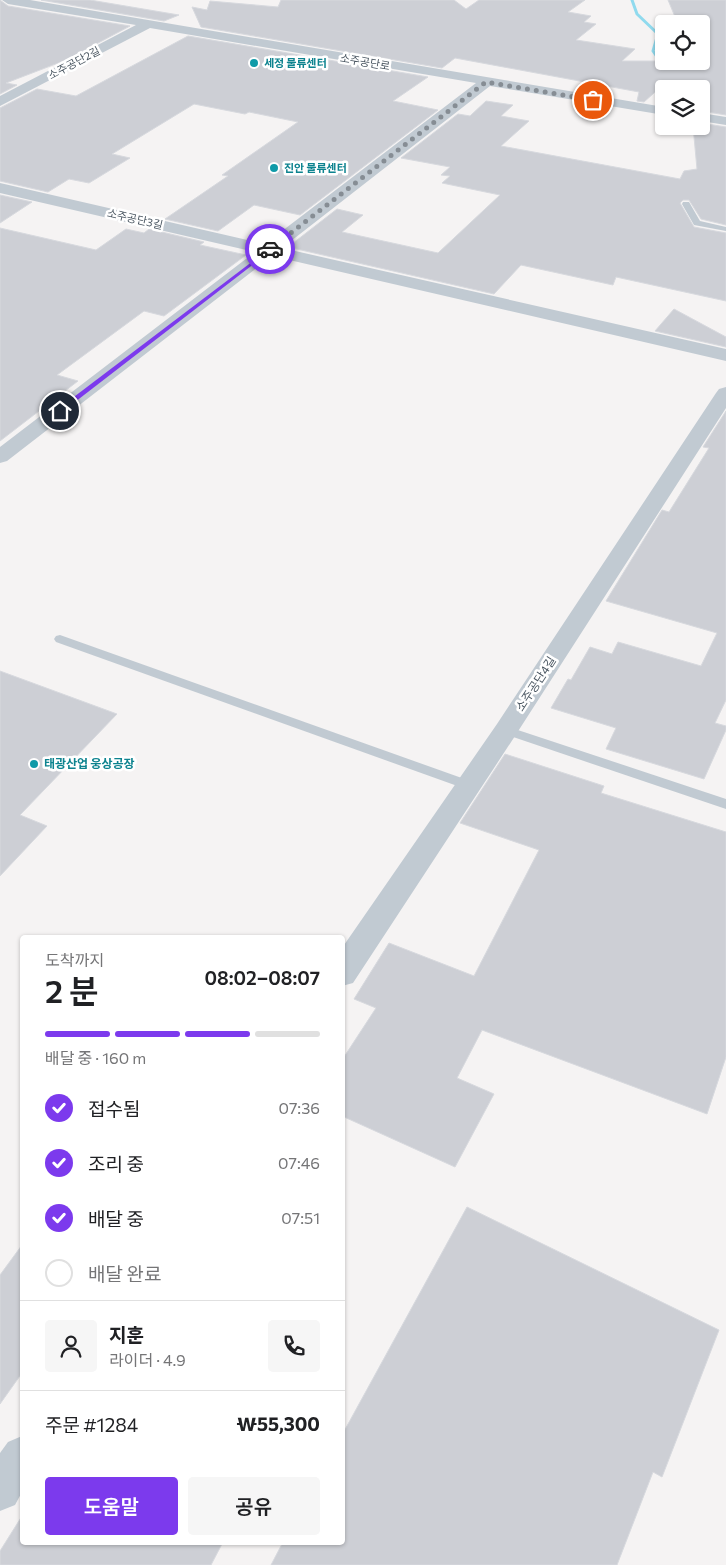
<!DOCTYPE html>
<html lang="ko">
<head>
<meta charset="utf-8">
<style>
	body { margin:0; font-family:Commissioner,"Noto Sans KR",sans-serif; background:#f6f6f6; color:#202124; height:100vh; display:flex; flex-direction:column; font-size:19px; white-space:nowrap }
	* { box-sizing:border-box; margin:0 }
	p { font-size:16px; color:#757577 }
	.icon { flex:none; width:28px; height:28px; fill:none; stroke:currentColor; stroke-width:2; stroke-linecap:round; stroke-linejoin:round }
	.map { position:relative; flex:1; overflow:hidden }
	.side { position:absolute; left:20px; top:935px; width:325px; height:610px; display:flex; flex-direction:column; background:#fff; border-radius:5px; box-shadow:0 1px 4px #0004 }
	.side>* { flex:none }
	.fabs { position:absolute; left:655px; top:15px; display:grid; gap:10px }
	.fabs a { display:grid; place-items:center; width:55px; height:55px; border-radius:5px; background:#fff; box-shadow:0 1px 4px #0004; font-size:25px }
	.pin { position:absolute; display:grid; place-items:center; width:42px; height:42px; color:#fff; margin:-21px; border:2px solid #fff; border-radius:50%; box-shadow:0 1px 5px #0007 }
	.courier { position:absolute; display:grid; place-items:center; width:50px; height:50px; margin:-25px; border:4px solid #7c3aed; border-radius:50%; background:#fff; color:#222; box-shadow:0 1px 6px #0007 }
	.head em { font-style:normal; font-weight:600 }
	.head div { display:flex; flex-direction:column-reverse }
	.head { display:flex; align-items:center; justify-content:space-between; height:85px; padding:0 25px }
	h1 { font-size:32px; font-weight:600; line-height:38px }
	.bar { display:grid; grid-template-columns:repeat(4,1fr); gap:8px 5px; align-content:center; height:60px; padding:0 25px }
	.bar i { height:6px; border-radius:4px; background:#e0e0e0 }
	.bar .on { background:#7c3aed }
	.bar p { grid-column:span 4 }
	.line { display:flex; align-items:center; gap:12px; padding:0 25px; border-top:1px solid #e0e0e0 }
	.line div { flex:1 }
	.round { display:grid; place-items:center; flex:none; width:52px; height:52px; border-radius:5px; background:#f6f6f6 }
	ol { padding:0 25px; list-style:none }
	li { display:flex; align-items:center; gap:15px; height:55px }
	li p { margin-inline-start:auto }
	li .icon { padding:5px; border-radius:50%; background:#7c3aed; color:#fff; stroke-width:4 }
	li:last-child { color:#757577 }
	li i { width:28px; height:28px; border:2px solid #e0e0e0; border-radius:50% }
	.cta { display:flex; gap:10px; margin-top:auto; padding:10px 25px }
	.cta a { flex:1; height:58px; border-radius:5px; background:#7c3aed; color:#fff; font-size:20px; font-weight:600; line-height:58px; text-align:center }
	.cta a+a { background:#f6f6f6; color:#202124 }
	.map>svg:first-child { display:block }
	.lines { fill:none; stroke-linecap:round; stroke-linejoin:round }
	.stream { stroke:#90daee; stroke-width:3 }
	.building { fill:#cdcfd5; stroke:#d7d9de }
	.service { fill:#c1cad2; fill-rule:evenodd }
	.minor { fill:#c1cad2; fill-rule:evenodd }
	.route { fill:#7c3aed }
	.done { stroke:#868d94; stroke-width:5; stroke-dasharray:0 9 }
	.culture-dot { fill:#0f9aa8; stroke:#fff; stroke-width:2 }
	.labels { text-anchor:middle; stroke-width:5; stroke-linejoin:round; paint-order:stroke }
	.far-street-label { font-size:11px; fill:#4a5661; stroke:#fff }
	.far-culture-label { font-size:11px; font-weight:bold; fill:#0d838f; stroke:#fff; text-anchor:start }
	.street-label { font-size:12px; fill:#4a5661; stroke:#fff }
	.culture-label { font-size:12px; font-weight:bold; fill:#0d838f; stroke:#fff; text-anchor:start }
</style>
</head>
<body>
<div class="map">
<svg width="726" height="1565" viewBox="0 0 726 1565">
	<rect width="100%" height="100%" fill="#f5f3f3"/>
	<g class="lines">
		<polyline class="stream" points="632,0 637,14 658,34 653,51 671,77 676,89"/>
	</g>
	<g class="building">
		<polygon points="0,0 8,6 130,26 66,60 6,83 17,85 0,94"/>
		<polygon points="41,0 90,0 179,15 164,21"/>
		<polygon points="281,0 454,0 466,9 479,0 585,0 568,12 591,16 584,22 596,24 576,40 635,49 622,61 701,61 701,24 678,24 668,0 726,0 726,115 701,111 701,89 693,89 689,83 663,85 644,102 637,101 639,92 455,58 442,68 201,27 192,7 207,10 210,1 278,7"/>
		<polygon points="188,36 428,77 393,101 438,110 300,215 254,205 218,231 165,219 228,176 222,175 298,122 249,112 245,114 194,104 112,154 130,158 89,183 69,179 48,192 0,181 0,108 37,89 76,96"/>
		<polygon points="486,101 513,105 501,116 529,121 501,146 680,179 684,171 697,169 693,126 701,126 701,123 726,127 726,225 701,219 689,200 683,200 680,203 694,227 726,233 726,301 616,277 613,285 521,265 494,294 288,247 337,209 363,215 342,232 438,253 500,195 442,183 450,176 441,175 450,167 401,158 458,114 470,116"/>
		<polygon points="0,195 32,202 0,223"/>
		<polygon points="0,228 96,250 126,229 144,233 149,229 204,242 200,245 246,255 164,316 144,311 57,375 78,381 0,441"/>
		<polygon points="674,309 726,337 726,347 655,331"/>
		<polygon points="726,411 726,700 715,723 726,726 726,730 704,779 606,749 616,728 551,708 568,679 571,680 590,647 612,654 618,642 701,666 717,633 606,601 662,510 669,512 709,448 703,447"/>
		<polygon points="0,671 117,714 20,815 47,826 0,876"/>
		<polygon points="505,754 604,786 601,793 726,832 726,1057 707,1114 482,1030 457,1078 494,1094 455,1167 342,1116 342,1060 376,1008 354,999 389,943 474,976 539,850 460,823"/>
		<polygon points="467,1207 719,1330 662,1477 653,1472 617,1565 271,1565 283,1542 342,1542 342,1435"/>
		<polygon points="22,1245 22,1373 0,1404 0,1275"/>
		<polygon points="22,1516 22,1542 223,1542 211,1565 0,1565 0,1551"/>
	</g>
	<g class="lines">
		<g class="service">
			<polygon points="683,202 689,202 700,221 726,227 726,231 694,225 682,204"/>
			<polygon points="60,635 473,782 475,785 473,788 463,788 56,642 54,639 56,636"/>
			<polygon points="506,726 726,799 726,809 501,733 499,730 501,727"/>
		</g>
		<g class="minor">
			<polygon points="2,0 30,0 664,107 664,115 490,86 282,248 726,349 726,361 272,256 7,461 0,463 0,447 255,252 0,193 0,183 265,244 476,83 150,28 0,106 0,96 136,25 8,4"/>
			<polygon points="701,113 726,117 726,125 701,121"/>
			<polygon points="726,387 726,408 515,736 353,983 342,986 342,948 497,724 716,393 719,389"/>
			<polygon points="22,1436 22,1492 15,1505 0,1511 0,1453 8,1442"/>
		</g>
	</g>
	<polygon class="route" points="270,248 272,250 62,412 58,412 58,409"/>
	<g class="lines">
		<polyline class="done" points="270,249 486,82 593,100"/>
	</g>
	<g class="culture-dot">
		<circle cx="254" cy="63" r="5"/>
		<circle cx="274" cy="168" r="5"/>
		<circle cx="34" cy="764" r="5"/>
	</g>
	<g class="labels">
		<g class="far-street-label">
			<text transform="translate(365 62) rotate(10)" y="4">소주공단로</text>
			<text transform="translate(74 63) rotate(-28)" y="4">소주공단2길</text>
			<text transform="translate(135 219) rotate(13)" y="4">소주공단3길</text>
		</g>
		<g class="far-culture-label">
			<text x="264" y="67">세정 물류센터</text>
			<text x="284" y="172">진안 물류센터</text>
		</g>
		<g class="street-label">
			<text transform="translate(536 684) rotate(-57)" y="4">소주공단4길</text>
		</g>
		<g class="culture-label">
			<text x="44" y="768">태광산업 웅상공장</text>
		</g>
	</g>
</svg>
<div class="fabs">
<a><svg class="icon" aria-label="locate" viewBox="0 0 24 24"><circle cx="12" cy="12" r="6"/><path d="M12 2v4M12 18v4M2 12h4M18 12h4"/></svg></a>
<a><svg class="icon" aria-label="layers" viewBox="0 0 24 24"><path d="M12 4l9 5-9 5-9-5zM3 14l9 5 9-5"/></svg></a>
</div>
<div class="pin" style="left:593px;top:100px;background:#ea580c"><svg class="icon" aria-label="bag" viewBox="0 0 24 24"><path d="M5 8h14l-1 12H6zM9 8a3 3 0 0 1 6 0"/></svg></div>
<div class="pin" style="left:60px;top:411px;background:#1f2937"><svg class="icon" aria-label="home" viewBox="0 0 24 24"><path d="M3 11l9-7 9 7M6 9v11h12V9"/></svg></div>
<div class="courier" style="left:270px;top:249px"><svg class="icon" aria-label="car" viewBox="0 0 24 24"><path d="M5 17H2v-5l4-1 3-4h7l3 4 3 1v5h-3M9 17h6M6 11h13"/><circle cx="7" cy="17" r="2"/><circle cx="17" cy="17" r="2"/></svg></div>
<section class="side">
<div class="head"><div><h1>2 분</h1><p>도착까지</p></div><em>08:02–08:07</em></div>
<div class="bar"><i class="on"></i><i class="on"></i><i class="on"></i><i></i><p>배달 중 · 160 m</p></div>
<ol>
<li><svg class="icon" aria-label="check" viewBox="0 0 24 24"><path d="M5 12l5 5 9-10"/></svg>접수됨<p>07:36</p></li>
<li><svg class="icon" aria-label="check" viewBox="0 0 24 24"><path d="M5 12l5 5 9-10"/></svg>조리 중<p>07:46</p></li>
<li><svg class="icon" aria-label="check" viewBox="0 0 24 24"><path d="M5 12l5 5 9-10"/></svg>배달 중<p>07:51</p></li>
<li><i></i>배달 완료</li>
</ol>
<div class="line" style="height:90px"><a class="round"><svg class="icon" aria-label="person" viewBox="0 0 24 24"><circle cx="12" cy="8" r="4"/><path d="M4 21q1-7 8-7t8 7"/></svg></a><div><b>지훈</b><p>라이더 · 4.9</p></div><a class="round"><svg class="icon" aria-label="phone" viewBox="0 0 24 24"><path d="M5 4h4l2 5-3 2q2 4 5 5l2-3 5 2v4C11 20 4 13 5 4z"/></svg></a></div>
<div class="line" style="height:65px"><div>주문 #1284</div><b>₩55,300</b></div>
<div class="cta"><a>도움말</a><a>공유</a></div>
</section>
</div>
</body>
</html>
